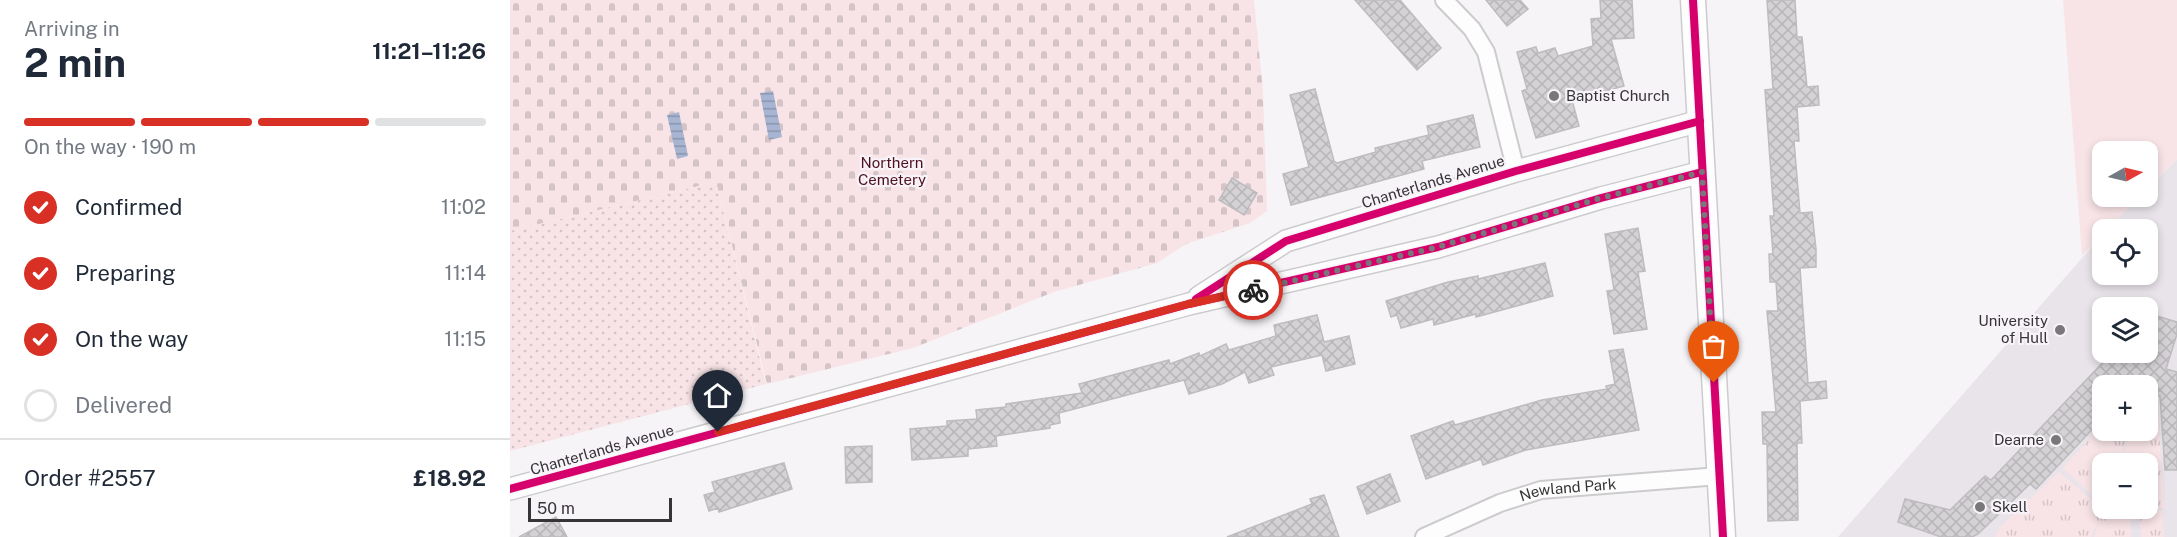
<!DOCTYPE html>
<html lang="en">
<head>
<meta charset="utf-8">
<style>
	body { margin:0; font-family:"Public Sans",sans-serif; background:#f2f2f3; color:#1f2937; height:100vh; display:flex; flex-direction:column; font-size:22px; white-space:nowrap }
	* { box-sizing:border-box; margin:0 }
	p { font-size:20px; color:#747a83 }
	.icon { flex:none; width:33px; height:33px; fill:none; stroke:currentColor; stroke-width:2; stroke-linecap:round; stroke-linejoin:round }
	.map { position:relative; flex:1; overflow:hidden }
	.sheet { display:flex; flex-direction:column; background:#fff; width:510px }
	.sheet>* { flex:none }
	.needle { width:39px; rotate:82deg }
	.fabs { position:absolute; left:1582px; top:141px; display:grid; gap:12px }
	.fabs a { display:grid; place-items:center; width:66px; height:66px; border-radius:12px; background:#fff; box-shadow:0 3px 9px #0003; font-size:30px }
	.scale { position:absolute; left:18px; bottom:15px; width:144px; box-sizing:border-box; padding-left:6px; border:3px solid #353436; border-top:0; font-size:16px; line-height:21px; white-space:nowrap; color:#353436; -webkit-text-stroke:4px #f7f3f8; paint-order:stroke }
	.pin { position:absolute; display:grid; place-items:center; width:51px; height:51px; color:#fff; margin:-62px -26px; border-radius:50% 50% 50% 0; rotate:-45deg; box-shadow:0 0 6px #0007 }
	.pin .icon { rotate:45deg }
	.courier { position:absolute; display:grid; place-items:center; width:60px; height:60px; margin:-30px; border:4px solid #d93025; border-radius:50%; background:#fff; color:#222; box-shadow:0 2px 8px #0007 }
	.summary em { font-style:normal; font-weight:700 }
	.summary div { display:flex; flex-direction:column-reverse }
	.summary { display:flex; align-items:center; justify-content:space-between; height:102px; padding:0 24px }
	h1 { font-size:39px; font-weight:700; line-height:45px }
	.bar { display:grid; grid-template-columns:repeat(4,1fr); gap:9px 6px; align-content:center; height:72px; padding:0 24px }
	.bar i { height:8px; border-radius:4px; background:#e0e1e3 }
	.bar .current { background:#d93025 }
	.bar p { grid-column:span 4 }
	.line { display:flex; align-items:center; gap:15px; padding:0 24px; border-top:2px solid #e0e1e3 }
	.line div { flex:1 }
	ol { padding:0 24px; list-style:none }
	li { display:flex; align-items:center; gap:18px; height:66px }
	li p { margin-inline-start:auto }
	li .icon { padding:6px; border-radius:50%; background:#d93025; color:#fff; stroke-width:4 }
	li:last-child { color:#747a83 }
	li i { width:33px; height:33px; border:3px solid #e0e1e3; border-radius:50% }
	main { display:flex; flex:1; min-height:0 }
	.map>svg:first-child { display:block }
	.built { fill:#e9e3ea; fill-rule:evenodd }
	.grass { fill:url(#grass-tufts) }
	.cemetery { fill:url(#cemetery-stones) }
	.park { fill:#f8e4e7 }
	.garden { fill:url(#garden-dots) }
	.water { fill:url(#water-rules) }
	.building { fill:url(#building-cross-hatch); stroke:#bebcbe; stroke-width:1.5 }
	.lines { fill:none; stroke-linecap:round; stroke-linejoin:round }
	.minor-casing { stroke:#cccbcd; stroke-width:20 }
	.tertiary-casing { stroke:#cccbcd; stroke-width:24 }
	.secondary-casing { stroke:#cccbcd; stroke-width:27 }
	.minor { stroke:#fefdfe; stroke-width:16 }
	.tertiary { stroke:#fefdfe; stroke-width:21 }
	.secondary { stroke:#fefdfe; stroke-width:24 }
	.cycleway-casing { stroke:#f7f3f8; stroke-width:11 }
	.cycleway { stroke:#d6006c; stroke-width:8 }
	.done { stroke:#79777a; stroke-width:6; stroke-dasharray:0 10.8 }
	.route { stroke:#d93025; stroke-width:8 }
	.poi-dot { fill:#79777a; stroke:#f7f3f8; stroke-width:2 }
	.labels { text-anchor:middle; stroke-width:4.5; stroke-linejoin:round; paint-order:stroke }
	.poi-label { font-size:15px; fill:#353436; stroke:#f7f3f8; text-anchor:start }
	.park-label { font-size:15px; fill:#4e101f; stroke:#f7f3f8 }
	.street-label { font-size:15px; fill:#353436; stroke:#f7f3f8 }
</style>
</head>
<body>
<main>
<section class="sheet">
<div class="summary"><div><h1>2 min</h1><p>Arriving in</p></div><em>11:21–11:26</em></div>
<div class="bar"><i class="current"></i><i class="current"></i><i class="current"></i><i></i><p>On the way · 190 m</p></div>
<ol>
<li><svg class="icon" aria-label="check" viewBox="0 0 24 24"><path d="M5 12l5 5 9-10"/></svg>Confirmed<p>11:02</p></li>
<li><svg class="icon" aria-label="check" viewBox="0 0 24 24"><path d="M5 12l5 5 9-10"/></svg>Preparing<p>11:14</p></li>
<li><svg class="icon" aria-label="check" viewBox="0 0 24 24"><path d="M5 12l5 5 9-10"/></svg>On the way<p>11:15</p></li>
<li><i></i>Delivered</li>
</ol>
<div class="line" style="height:78px"><div>Order #2557</div><b>£18.92</b></div>
</section>
<div class="map">
<svg width="1667" height="537" viewBox="0 0 1667 537">
	<defs>
		<pattern id="grass-tufts" width="24" height="20" patternUnits="userSpaceOnUse" patternTransform="scale(1.5)"><rect width="24" height="20" fill="#f8e4e7"/><path d="M3 7l-1-3M5 7V3M7 7l1-3M15 17l-1-3M17 17v-4M19 17l1-3" fill="none" stroke="#d5c4c7"/></pattern>
		<pattern id="cemetery-stones" width="16" height="16" patternUnits="userSpaceOnUse" patternTransform="scale(1.5)"><rect width="16" height="16" fill="#f8e4e7"/><path d="M2 7V4a2 2 0 0 1 4 0v3zM10 15v-3a2 2 0 0 1 4 0v3z" fill="#d5c4c7"/></pattern>
		<pattern id="garden-dots" width="8" height="8" patternUnits="userSpaceOnUse" patternTransform="scale(1.5)"><rect width="8" height="8" fill="#f8e4e7"/><path d="M2 2h.1M6 6h.1" fill="none" stroke="#d5c4c7" stroke-width="1.8" stroke-linecap="round"/></pattern>
		<pattern id="water-rules" width="6" height="5" patternUnits="userSpaceOnUse" patternTransform="scale(1.5)"><rect width="6" height="5" fill="#a8b5d2"/><path d="M0 2.5h6" fill="none" stroke="#8a94ab"/></pattern>
		<pattern id="building-cross-hatch" width="8" height="8" patternUnits="userSpaceOnUse" patternTransform="scale(1.5)"><rect width="8" height="8" fill="#d4d2d4"/><path d="M0 0l8 8M0 8l8-8" fill="none" stroke="#b7b5b7"/></pattern>
	</defs>
	<rect width="100%" height="100%" fill="#f6f4f7"/>
	<path class="built" d="M1667,159V537H1328L1593,234V274H1638V230L1597,229L1630,197L1638,196V188ZM1593,308H1638V352H1593ZM1593,386H1638V430H1593ZM1593,464H1638V508H1593Z"/>
	<g class="grass">
		<polygon points="1638,412 1648,413 1654,508 1592,512 1620,512 1621,537 1584,537 1590,518 1581,537 1485,537 1490,527 1549,472 1593,509 1638,508 1638,464 1610,463 1621,431 1638,430"/>
		<polygon points="1593,424 1593,430 1620,431 1608,463 1593,464 1593,506 1553,468"/>
		<polygon points="1652,510 1654,537 1631,537 1629,511"/>
	</g>
	<polygon class="cemetery" points="0,0 744,0 753,91 757,211 740,223 676,244 647,263 544,292 403,348 257,384 206,182 0,231"/>
	<polygon class="park" points="1553,0 1667,0 1667,159 1638,188 1638,152 1593,152 1593,196 1630,197 1597,229 1593,230 1593,234 1572,256"/>
	<polygon class="garden" points="206,182 256,384 0,451 0,231"/>
	<g class="water">
		<polygon points="263,91 272,137 259,140 250,93"/>
		<polygon points="169,112 178,156 167,159 157,115"/>
	</g>
	<g class="building">
		<polygon points="845,0 890,0 931,48 907,70"/>
		<polygon points="976,0 1010,0 1018,9 997,26"/>
		<polygon points="1090,0 1122,0 1124,38 1101,39 1114,86 1062,100 1069,126 1026,138 1012,91 1017,89 1007,52 1026,47 1028,53 1045,48 1048,56 1083,46 1081,19 1091,18"/>
		<polygon points="1257,0 1285,0 1287,37 1292,37 1297,87 1308,86 1309,105 1287,107 1289,141 1284,141 1290,213 1302,212 1306,249 1306,267 1290,268 1298,383 1316,381 1317,398 1290,401 1292,443 1287,443 1288,520 1258,521 1257,444 1253,444 1252,412 1266,412 1257,311 1268,311 1266,282 1260,282 1259,254 1263,254 1260,216 1264,216 1255,90 1263,89"/>
		<polygon points="805,89 824,161 827,163 866,152 865,148 919,135 917,126 963,115 970,147 912,161 914,169 781,205 773,174 799,167 780,95"/>
		<polygon points="722,178 747,193 734,215 709,200"/>
		<polygon points="1128,228 1135,271 1128,272 1137,329 1104,334 1097,291 1104,290 1095,234"/>
		<polygon points="1035,263 1043,296 966,317 966,314 924,325 923,319 891,328 887,315 881,317 876,301 938,282 968,276 968,279"/>
		<polygon points="807,315 814,342 839,336 845,364 816,371 812,355 761,367 764,375 739,383 735,372 712,384 679,394 674,380 549,413 550,423 540,425 540,428 486,436 487,446 458,449 458,456 402,460 400,429 437,426 437,421 467,419 466,410 496,407 496,404 572,393 569,384 659,360 660,364 689,353 690,356 716,344 719,350 766,336 764,325"/>
		<polygon points="1647,316 1667,322 1667,334 1656,369 1667,372 1667,470 1655,470 1650,396 1638,396 1638,386 1593,386 1593,418 1526,489 1520,484 1468,534 1462,537 1431,537 1388,522 1395,499 1440,510 1475,476 1481,480 1597,358 1605,352 1611,352 1633,359 1635,352 1638,352 1638,343"/>
		<polygon points="1113,349 1129,430 1016,450 973,465 971,459 916,479 901,436 943,421 945,425 1032,400 1097,389 1096,386 1105,384 1099,351"/>
		<polygon points="362,446 362,482 336,483 335,447"/>
		<polygon points="274,463 282,489 209,512 208,508 199,511 194,495 205,492 202,482"/>
		<polygon points="880,474 890,501 857,514 847,487"/>
		<polygon points="814,495 829,537 717,537 802,504 800,499"/>
		<polygon points="46,517 57,537 9,537"/>
	</g>
	<g class="lines">
		<defs>
			<g id="minor">
				<polyline points="934,0 962,29 976,52 1006,171"/>
				<path id="s1" d="M914,537L990,503L1031,490L1209,476"/>
			</g>
			<g id="tertiary">
				<polyline points="689,297 776,241 1006,171 1190,121"/>
				<polyline points="0,489 679,304 928,247 1091,198 1192,172"/>
			</g>
			<polyline id="secondary" points="1183,0 1213,537"/>
		</defs>
		<use href="#minor" class="minor-casing"/>
		<use href="#tertiary" class="tertiary-casing"/>
		<use href="#secondary" class="secondary-casing"/>
		<use href="#minor" class="minor"/>
		<use href="#tertiary" class="tertiary"/>
		<use href="#secondary" class="secondary"/>
		<defs>
			<g id="cycleway">
				<polyline points="1183,0 1213,537"/>
				<polyline points="686,299 776,241 1006,171 1190,121"/>
				<polyline points="0,489 679,304 928,247 1091,198 1192,172"/>
			</g>
		</defs>
		<use href="#cycleway" class="cycleway-casing"/>
		<use href="#cycleway" class="cycleway"/>
	</g>
	<g class="lines">
		<polyline class="done" points="743,290 928,247 1091,198 1192,172 1204,383"/>
		<polyline class="route" points="208,432 678,304 743,290"/>
	</g>
	<g class="poi-dot">
		<circle cx="1044" cy="96" r="6"/>
		<circle cx="1550" cy="330" r="6"/>
		<circle cx="1546" cy="440" r="6"/>
		<circle cx="1470" cy="507" r="6"/>
	</g>
	<g class="labels">
		<g class="poi-label">
			<text x="1056" y="101">Baptist Church</text>
			<text x="1538" y="326" text-anchor="end">University<tspan x="1538" dy="17">of Hull</tspan></text>
			<text x="1534" y="445" text-anchor="end">Dearne</text>
			<text x="1482" y="512">Skell</text>
		</g>
		<g class="park-label">
			<text x="382" y="168">Northern<tspan x="382" dy="17">Cemetery</tspan></text>
		</g>
		<g class="street-label">
			<text transform="translate(923 182) rotate(-17)" y="5">Chanterlands Avenue</text>
			<text transform="translate(92 450) rotate(-16)" y="5">Chanterlands Avenue</text>
			<text dy="5" stroke="none"><textPath href="#s1" startOffset="153">Newland Park</textPath></text>
		</g>
	</g>
</svg>
<div class="fabs">
<a><svg class="needle" viewBox="-14 -14 28 28"><path d="M0-13l5 13h-10z" fill="#e53935"/><path d="M0 13l5-13h-10z" fill="#747a83"/></svg></a>
<a><svg class="icon" aria-label="locate" viewBox="0 0 24 24"><circle cx="12" cy="12" r="6"/><path d="M12 2v4M12 18v4M2 12h4M18 12h4"/></svg></a>
<a><svg class="icon" aria-label="layers" viewBox="0 0 24 24"><path d="M12 4l9 5-9 5-9-5zM3 14l9 5 9-5"/></svg></a>
<a>+</a>
<a>−</a>
</div>
<div class="scale">50 m</div>
<div class="pin" style="left:1204px;top:383px;background:#ea580c"><svg class="icon" aria-label="bag" viewBox="0 0 24 24"><path d="M5 8h14l-1 12H6zM9 8a3 3 0 0 1 6 0"/></svg></div>
<div class="pin" style="left:208px;top:432px;background:#1f2937"><svg class="icon" aria-label="home" viewBox="0 0 24 24"><path d="M3 11l9-7 9 7M6 9v11h12V9"/></svg></div>
<div class="courier" style="left:743px;top:290px"><svg class="icon" aria-label="bike" viewBox="0 0 24 24"><circle cx="6" cy="16" r="4"/><circle cx="18" cy="16" r="4"/><path d="M6 16l4-8h5l3 8M10 8l3 8H6M13 5h3"/></svg></div>
</div>
</main>
</body>
</html>
